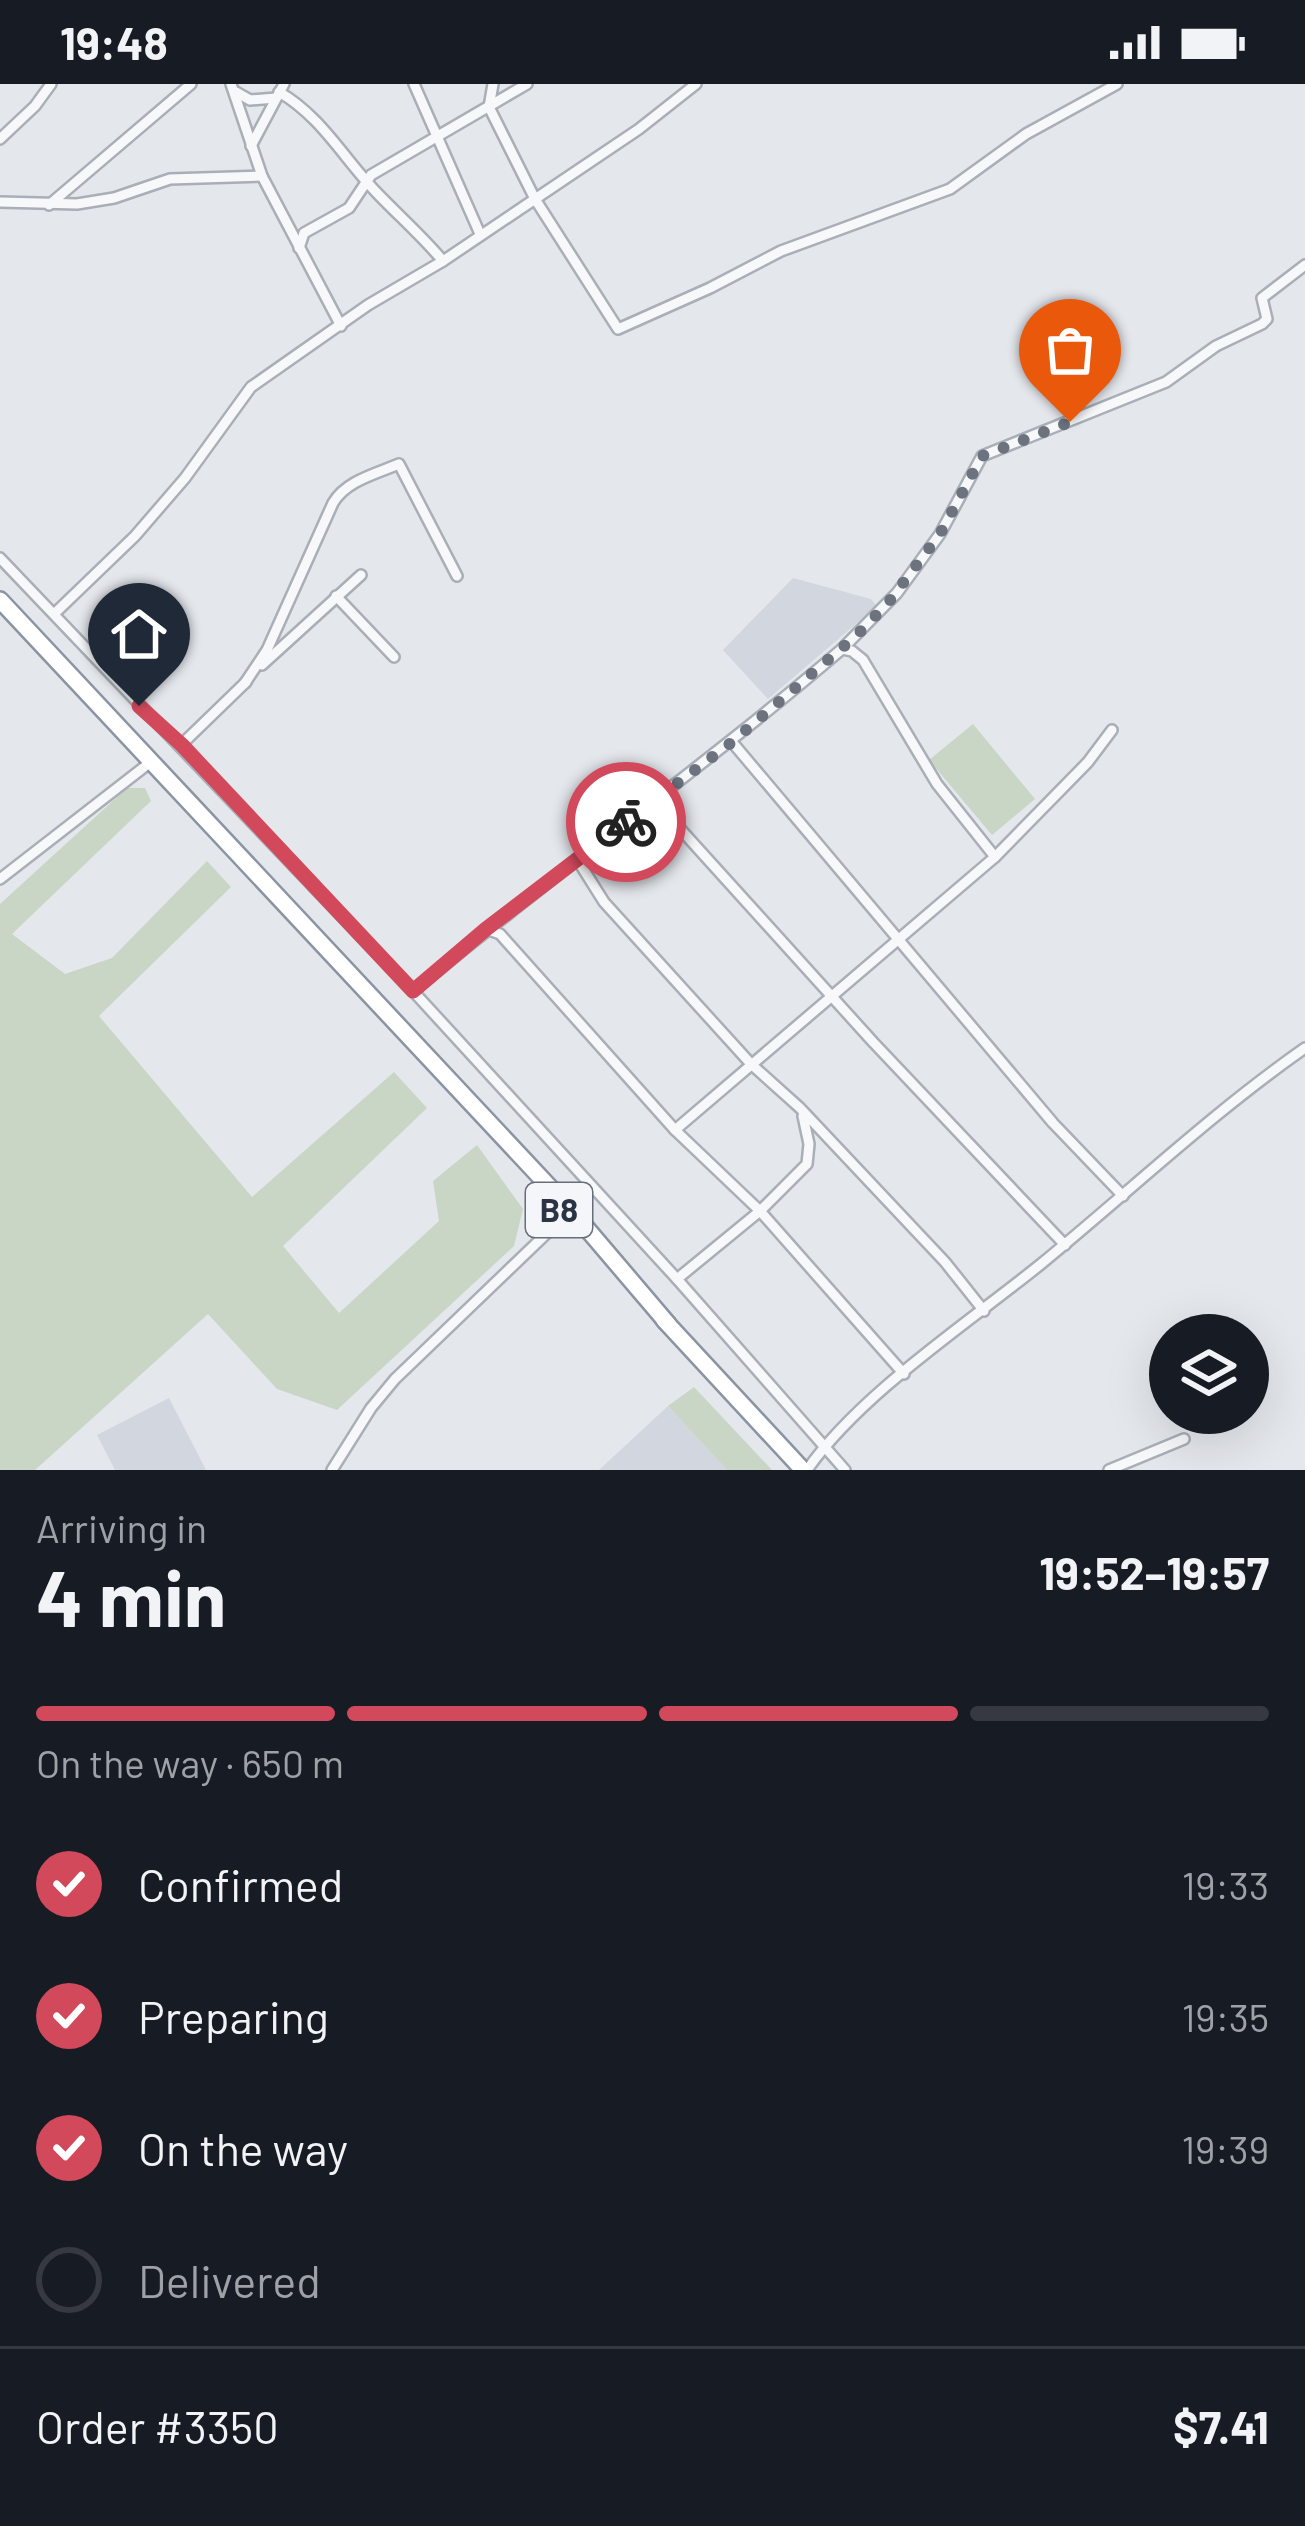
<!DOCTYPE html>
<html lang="en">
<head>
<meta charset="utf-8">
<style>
	body { margin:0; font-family:Barlow,sans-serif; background:#242831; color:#f1f3f6; height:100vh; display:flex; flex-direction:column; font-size:45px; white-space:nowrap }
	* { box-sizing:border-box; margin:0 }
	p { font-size:39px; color:#9ea1a6 }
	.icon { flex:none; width:66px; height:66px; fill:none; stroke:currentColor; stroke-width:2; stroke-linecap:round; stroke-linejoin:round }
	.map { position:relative; height:1386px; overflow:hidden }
	.sheet { display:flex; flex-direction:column; background:#171b24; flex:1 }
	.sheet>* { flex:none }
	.buttons { position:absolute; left:1149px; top:1230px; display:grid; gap:24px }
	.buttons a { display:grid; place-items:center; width:120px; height:120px; border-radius:50%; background:#171b24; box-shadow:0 12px 48px #0002; font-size:60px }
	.pin { position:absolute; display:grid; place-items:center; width:102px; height:102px; color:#fff; margin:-123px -51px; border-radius:50% 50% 50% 0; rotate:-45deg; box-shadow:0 0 12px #0007 }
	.pin .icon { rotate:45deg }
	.courier { position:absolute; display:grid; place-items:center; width:120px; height:120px; margin:-60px; border:9px solid #d1495b; border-radius:50%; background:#fff; color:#222; box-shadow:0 3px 15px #0007 }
	.overview em { font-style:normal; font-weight:700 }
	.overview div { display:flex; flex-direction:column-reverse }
	.overview { display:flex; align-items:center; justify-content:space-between; height:204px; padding:0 36px }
	h1 { font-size:78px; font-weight:700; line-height:90px }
	.bar { display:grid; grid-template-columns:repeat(4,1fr); gap:18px 12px; align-content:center; height:144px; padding:0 36px }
	.bar i { height:15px; border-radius:9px; background:#363941 }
	.bar .on { background:#d1495b }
	.bar p { grid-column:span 4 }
	.line { display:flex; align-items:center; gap:30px; padding:0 36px; border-top:3px solid #363941 }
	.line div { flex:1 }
	ol { padding:0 36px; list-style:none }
	li { display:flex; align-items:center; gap:36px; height:132px }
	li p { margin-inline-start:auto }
	li .icon { padding:12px; border-radius:50%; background:#d1495b; color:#fff; stroke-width:4 }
	li:last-child { color:#9ea1a6 }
	li i { width:66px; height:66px; border:6px solid #363941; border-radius:50% }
	.status { display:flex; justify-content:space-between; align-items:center; height:84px; padding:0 60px; background:#171b24; direction:ltr }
	.status svg { height:33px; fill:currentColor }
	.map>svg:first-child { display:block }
	.built { fill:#d2d6de }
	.green { fill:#c9d6c5 }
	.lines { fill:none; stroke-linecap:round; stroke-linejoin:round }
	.minor-casing { stroke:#a9aeb7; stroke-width:14 }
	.highway-casing { stroke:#8b94a3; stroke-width:20 }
	.minor { stroke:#f7f8fa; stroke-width:9 }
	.highway { stroke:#fff; stroke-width:15 }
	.done { stroke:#6c737f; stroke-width:12; stroke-dasharray:0 21.6 }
	.route { stroke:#d1495b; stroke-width:15 }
	.labels { text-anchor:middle; stroke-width:9; stroke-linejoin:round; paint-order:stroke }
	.shield { fill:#f4f6f9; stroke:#676e7b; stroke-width:3 }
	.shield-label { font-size:33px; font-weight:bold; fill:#2b3445 }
</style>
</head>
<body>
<div class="status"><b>19:48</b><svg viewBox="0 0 49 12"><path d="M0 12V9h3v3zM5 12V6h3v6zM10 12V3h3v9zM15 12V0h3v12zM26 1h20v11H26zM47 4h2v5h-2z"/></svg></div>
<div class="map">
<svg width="1305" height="1386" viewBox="0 0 1305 1386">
	<rect width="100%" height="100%" fill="#e4e7ec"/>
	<g class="built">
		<polygon points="793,494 871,515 877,522 768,615 723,566"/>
		<polygon points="169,1314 206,1386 115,1386 97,1351"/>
		<polygon points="668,1322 727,1386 599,1386"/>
	</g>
	<g class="green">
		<polygon points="973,640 1035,715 992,751 929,676"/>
		<polygon points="127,704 145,704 151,717 12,850 65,890 112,874 207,777 231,803 99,932 252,1113 394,988 427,1024 283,1162 339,1229 439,1137 433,1097 477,1061 523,1125 514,1162 337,1326 277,1305 208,1230 35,1386 0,1386 0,820"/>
		<polygon points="694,1303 772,1386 727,1386 668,1322"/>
	</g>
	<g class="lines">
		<defs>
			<g id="minor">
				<polyline points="231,0 262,92 341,242"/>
				<polyline points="414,0 480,150"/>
				<polyline points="493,0 489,23 535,115 618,245 710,204 781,167 950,105 1026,50 1117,0"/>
				<polyline points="236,8 250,16 276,14"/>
				<path d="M279,8C321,32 344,75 377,109C399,132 422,152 443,177"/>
				<polyline points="0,55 35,22 51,0"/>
				<polyline points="251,62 284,0"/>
				<polyline points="0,118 77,120 114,114 170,95 262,92"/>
				<polyline points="49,121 191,0"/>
				<polyline points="299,164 304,149 349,124 371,91 527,0"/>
				<polyline points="0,474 413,907 677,1195 845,1386"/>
				<polyline points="336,512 394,573"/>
				<polyline points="54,530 135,452 185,394 251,303 368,221 443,177 639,45 696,0"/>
				<polyline points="842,565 897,509 940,450 982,372 1166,298 1216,262 1262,240 1267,235 1262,214 1305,181"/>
				<polyline points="262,581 361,491"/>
				<path d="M245,599L267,566L333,419C346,397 375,390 399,380L457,492"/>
				<polyline points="732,658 1053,1039 1123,1112"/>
				<polyline points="181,661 246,598"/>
				<polyline points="655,717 873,958 1065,1161"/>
				<polyline points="577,775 604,818 751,980 800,1024 945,1178 984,1227"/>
				<polyline points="0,795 152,677"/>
				<polyline points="486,845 500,850 675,1046 760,1127 904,1290"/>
				<path d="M413,907C553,790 703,684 842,565L852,567L863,576L937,700L995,773"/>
				<polyline points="675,1046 995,773 1088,678 1112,646"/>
				<polyline points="677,1195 760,1127 807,1080 809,1060 803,1032"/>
				<polyline points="332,1386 371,1324 395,1295 571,1126"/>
				<path d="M807,1386C860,1310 968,1239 1041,1180C1129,1108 1212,1029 1305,964"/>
				<polyline points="1109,1386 1184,1355"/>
			</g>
			<g id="highway">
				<polyline points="0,516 571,1126 668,1240"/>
				<polyline points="664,1236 803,1386"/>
			</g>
		</defs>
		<use href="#minor" class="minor-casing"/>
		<use href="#highway" class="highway-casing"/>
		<use href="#minor" class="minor"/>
		<use href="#highway" class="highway"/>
	</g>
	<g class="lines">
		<polyline class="done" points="626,738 732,658 857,551 888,519 940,450 982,372 1070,338"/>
		<polyline class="route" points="139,622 182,661 413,907 486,845 626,738"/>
	</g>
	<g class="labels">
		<rect class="shield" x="526" y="1099" width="66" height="54" rx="9"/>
		<g class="shield-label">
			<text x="559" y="1138">B8</text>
		</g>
	</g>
</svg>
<div class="buttons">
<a><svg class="icon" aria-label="layers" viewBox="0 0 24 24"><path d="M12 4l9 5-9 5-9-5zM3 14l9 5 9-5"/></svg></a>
</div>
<div class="pin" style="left:1070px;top:338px;background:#ea580c"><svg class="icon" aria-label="bag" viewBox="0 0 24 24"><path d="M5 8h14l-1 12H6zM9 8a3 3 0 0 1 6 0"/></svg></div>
<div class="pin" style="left:139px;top:622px;background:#1f2937"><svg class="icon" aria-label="home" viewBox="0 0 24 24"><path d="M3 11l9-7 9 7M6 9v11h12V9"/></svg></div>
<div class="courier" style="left:626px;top:738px"><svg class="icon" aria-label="bike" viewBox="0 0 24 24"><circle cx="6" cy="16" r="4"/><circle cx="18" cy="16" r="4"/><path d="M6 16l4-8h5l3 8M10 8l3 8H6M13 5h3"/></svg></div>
</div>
<section class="sheet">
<div class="overview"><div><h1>4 min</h1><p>Arriving in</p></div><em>19:52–19:57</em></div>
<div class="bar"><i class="on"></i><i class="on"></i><i class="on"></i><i></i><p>On the way · 650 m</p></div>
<ol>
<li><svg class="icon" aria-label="check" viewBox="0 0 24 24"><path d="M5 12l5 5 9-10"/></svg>Confirmed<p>19:33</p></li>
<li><svg class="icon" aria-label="check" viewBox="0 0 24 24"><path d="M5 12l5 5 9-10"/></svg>Preparing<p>19:35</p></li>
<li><svg class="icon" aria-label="check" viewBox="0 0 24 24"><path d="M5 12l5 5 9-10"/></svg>On the way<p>19:39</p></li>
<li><i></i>Delivered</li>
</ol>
<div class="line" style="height:156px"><div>Order #3350</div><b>$7.41</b></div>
</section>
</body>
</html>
